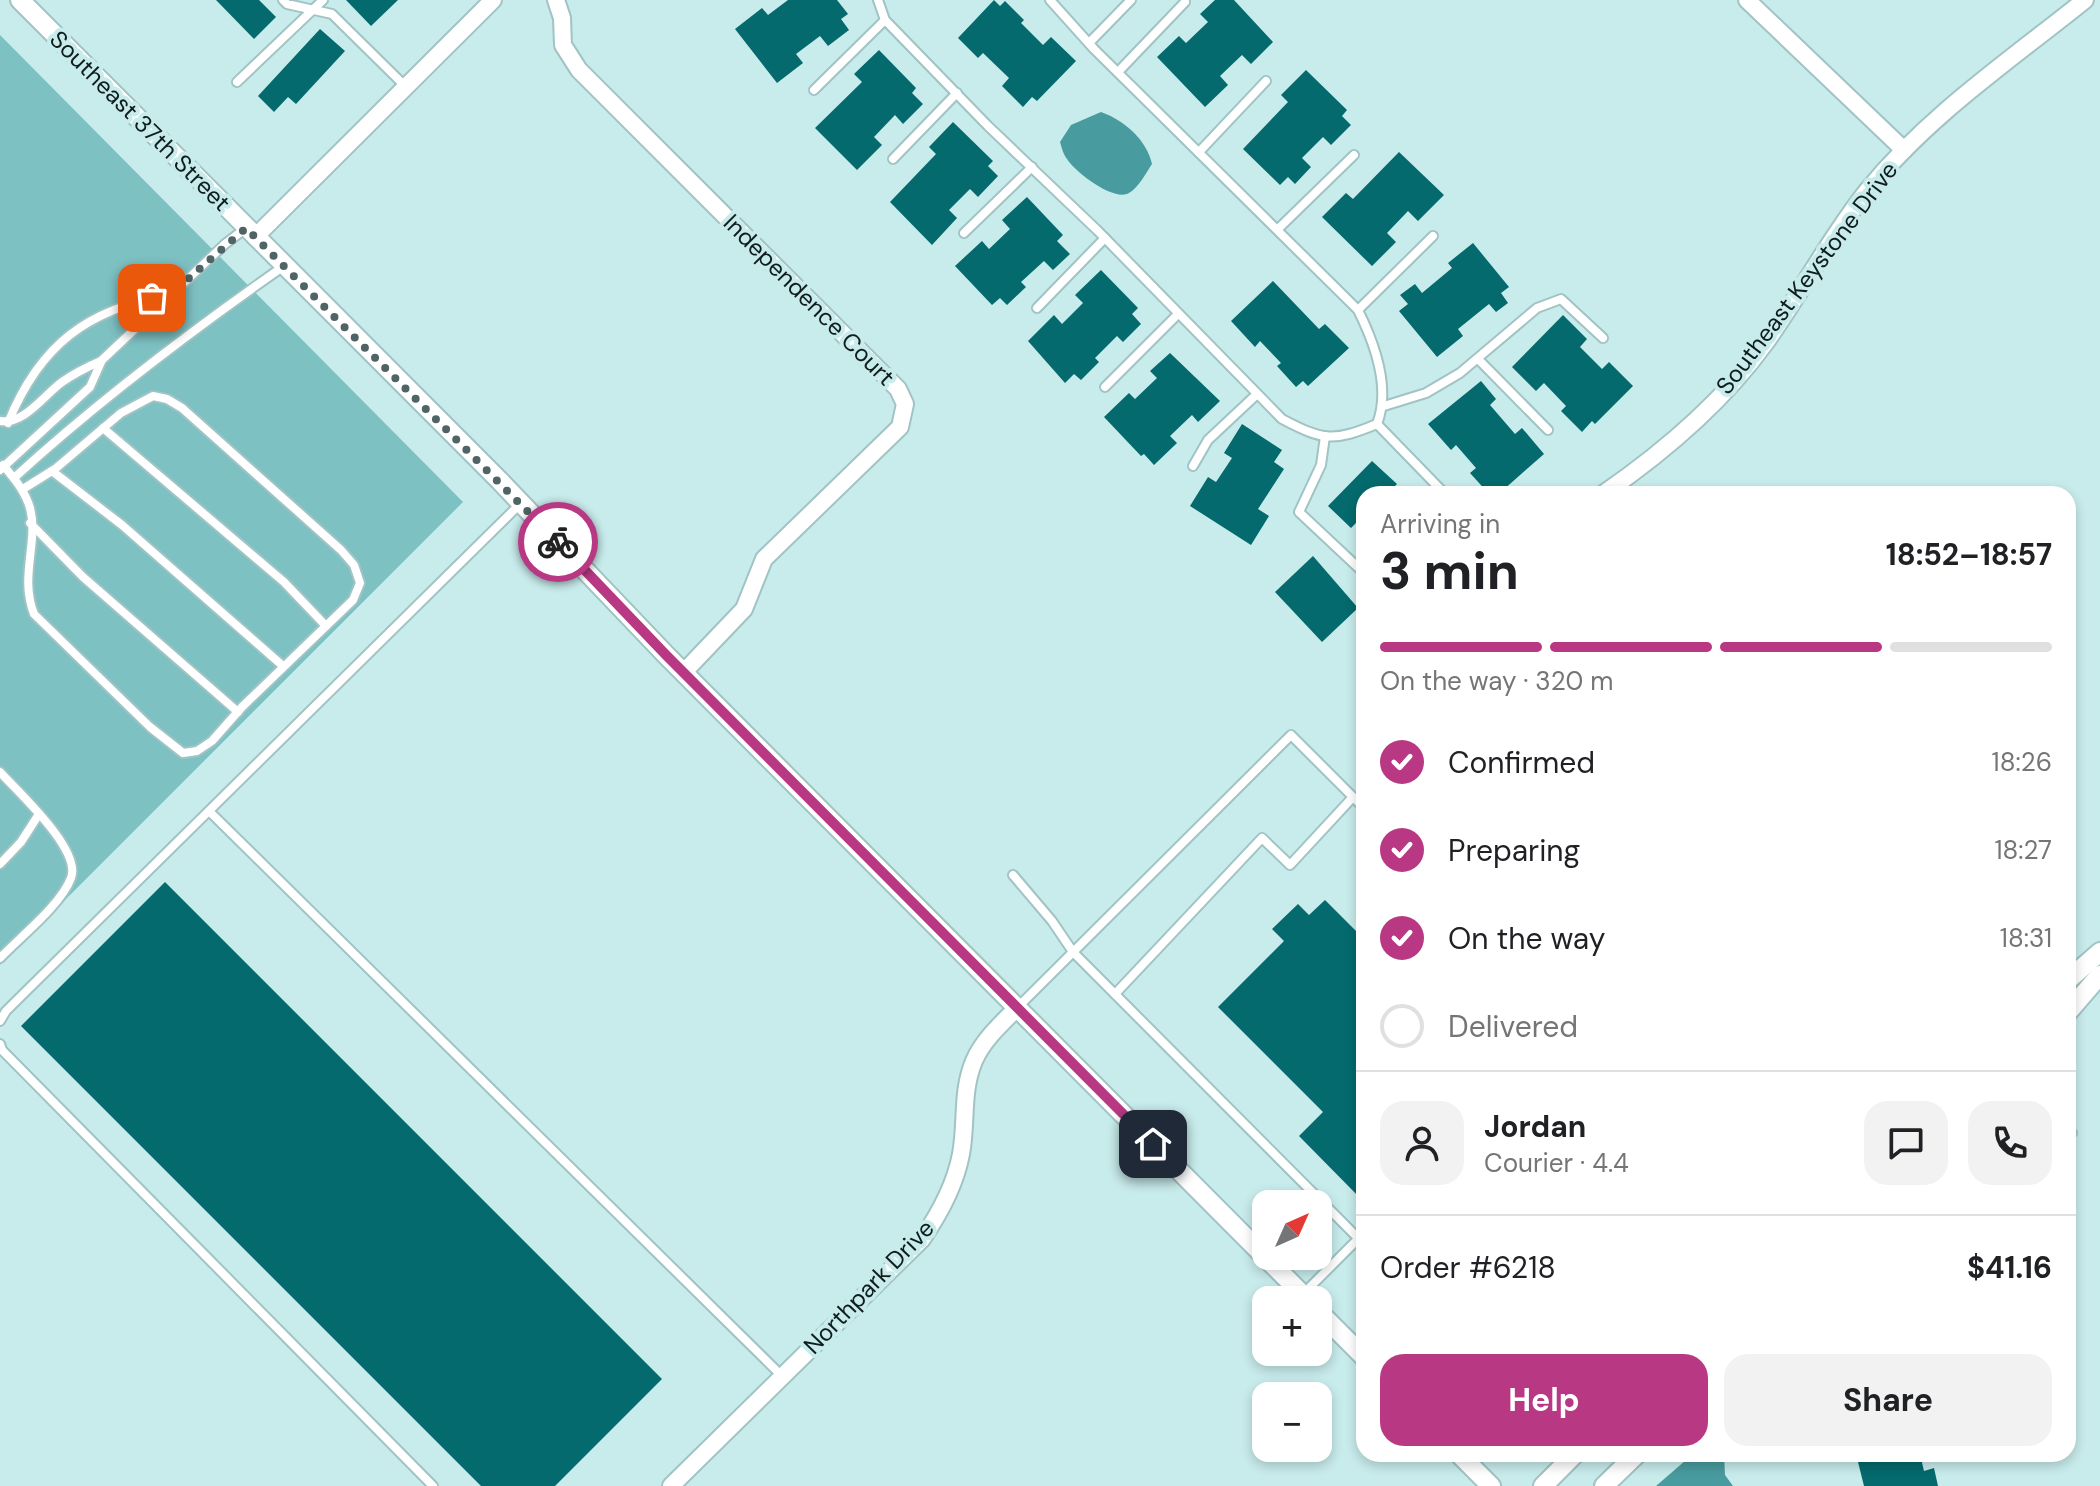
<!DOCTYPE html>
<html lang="en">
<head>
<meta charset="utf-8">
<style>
	body { margin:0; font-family:"DM Sans",sans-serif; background:#f2f2f2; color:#202124; height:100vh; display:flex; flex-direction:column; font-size:30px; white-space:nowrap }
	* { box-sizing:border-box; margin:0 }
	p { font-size:26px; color:#757577 }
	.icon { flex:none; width:44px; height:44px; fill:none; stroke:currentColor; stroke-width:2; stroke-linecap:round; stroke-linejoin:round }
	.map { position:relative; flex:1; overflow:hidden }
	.details { position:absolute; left:1356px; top:486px; width:720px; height:976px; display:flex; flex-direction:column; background:#fff; border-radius:24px; box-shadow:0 4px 12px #0003 }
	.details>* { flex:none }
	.needle { width:52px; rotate:45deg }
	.fabs { position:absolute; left:1252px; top:1190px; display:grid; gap:16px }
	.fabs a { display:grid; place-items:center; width:80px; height:80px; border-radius:16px; background:#fff; box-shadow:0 4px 12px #0003; font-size:40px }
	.pin { position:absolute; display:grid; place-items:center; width:68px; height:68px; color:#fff; margin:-34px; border-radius:16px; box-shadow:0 4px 12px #0006 }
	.courier { position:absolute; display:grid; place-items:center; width:80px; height:80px; margin:-40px; border:6px solid #b83884; border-radius:50%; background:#fff; color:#222; box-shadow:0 2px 10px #0007 }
	.summary em { font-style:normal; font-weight:700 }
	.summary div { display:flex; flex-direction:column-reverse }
	.summary { display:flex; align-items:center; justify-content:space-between; height:136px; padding:0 24px }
	h1 { font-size:52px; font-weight:700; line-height:60px }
	.bar { display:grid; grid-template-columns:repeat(4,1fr); gap:12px 8px; align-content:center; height:96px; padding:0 24px }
	.bar i { height:10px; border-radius:6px; background:#e0e0e0 }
	.bar .current { background:#b83884 }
	.bar p { grid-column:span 4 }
	.line { display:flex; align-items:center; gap:20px; padding:0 24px; border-top:2px solid #e0e0e0 }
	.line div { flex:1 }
	.round { display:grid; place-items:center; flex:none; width:84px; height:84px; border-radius:24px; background:#f2f2f2 }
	ol { padding:0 24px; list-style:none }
	li { display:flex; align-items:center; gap:24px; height:88px }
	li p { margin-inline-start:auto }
	li .icon { padding:8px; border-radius:50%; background:#b83884; color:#fff; stroke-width:4 }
	li:last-child { color:#757577 }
	li i { width:44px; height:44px; border:4px solid #e0e0e0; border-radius:50% }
	.action { display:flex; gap:16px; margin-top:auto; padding:16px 24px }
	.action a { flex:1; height:92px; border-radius:24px; background:#b83884; color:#fff; font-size:32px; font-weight:700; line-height:92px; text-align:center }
	.action a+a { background:#f2f2f2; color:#202124 }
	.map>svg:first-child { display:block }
	.green { fill:#7ec1c3 }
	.water { fill:#489b9e }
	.building { fill:#046a6d }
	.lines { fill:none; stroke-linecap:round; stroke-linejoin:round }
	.service-casing { stroke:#a1c3c4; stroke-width:12 }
	.minor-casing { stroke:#a1c3c4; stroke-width:20 }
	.tertiary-casing { stroke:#a1c3c4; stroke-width:22 }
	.service { stroke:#fff; stroke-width:8 }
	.minor { stroke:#fff; stroke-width:16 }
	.tertiary { stroke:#fff; stroke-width:18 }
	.done { stroke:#506465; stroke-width:8; stroke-dasharray:0 14.4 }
	.route { stroke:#b83884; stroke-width:10 }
	.labels { text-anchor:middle; stroke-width:8; stroke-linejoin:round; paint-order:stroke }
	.street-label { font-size:24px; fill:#101c1d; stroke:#c8ebeb }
</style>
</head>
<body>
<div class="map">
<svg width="2100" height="1486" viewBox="0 0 2100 1486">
	<rect width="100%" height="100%" fill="#c8ebeb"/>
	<polygon class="green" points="0,35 463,502 0,965"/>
	<g class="water">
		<path d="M1101,112C1124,120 1147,140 1152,164C1146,173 1139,187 1129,193C1114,202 1075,172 1067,159C1063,154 1062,148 1060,142L1071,125Z"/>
		<polygon points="1693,1454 1724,1454 1725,1475 1733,1486 1656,1486"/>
	</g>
	<g class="building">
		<polygon points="216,0 259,0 276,17 254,39"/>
		<polygon points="346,0 398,0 371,26"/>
		<polygon points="788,0 837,0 848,14 841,19 849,30 828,46 820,36 796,54 803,63 777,83 735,29 762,8 768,15"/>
		<polygon points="994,0 1000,6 1005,1 1024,20 1021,23 1043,45 1051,37 1076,61 1037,101 1032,97 1023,107 1002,86 1009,78 983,53 978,58 958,38"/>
		<polygon points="1215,0 1234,0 1273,42 1251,64 1242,55 1220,76 1228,85 1205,107 1157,57 1179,36 1186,43 1208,22 1200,14"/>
		<polygon points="320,29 345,51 296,104 288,97 274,112 258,96"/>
		<polygon points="879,50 916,88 912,93 923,104 903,124 895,115 874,137 882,145 857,170 815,128 862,82 854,74"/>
		<polygon points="1306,70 1347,110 1342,116 1351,125 1331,145 1323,137 1302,158 1311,167 1295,184 1288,177 1280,185 1243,149 1288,102 1281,95"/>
		<polygon points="953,122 993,161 988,166 998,176 978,197 970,189 949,210 957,218 932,245 890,202 936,154 929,147"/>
		<polygon points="1399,152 1444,195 1418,221 1408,211 1387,233 1396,242 1372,266 1322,217 1346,193 1353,199"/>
		<polygon points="1027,197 1063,235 1057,241 1070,254 1053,270 1044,261 1021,282 1026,287 1007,305 1000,298 992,305 955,266 982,241 989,249 1010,229 1002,220"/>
		<polygon points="1473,243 1509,287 1501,293 1508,303 1496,312 1489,304 1458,329 1463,336 1437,357 1399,311 1408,304 1400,295 1415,284 1422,293 1452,268 1448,263"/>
		<polygon points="1101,270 1138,308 1132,314 1141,324 1123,342 1117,336 1095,358 1099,362 1081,380 1074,374 1065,383 1028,341 1054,315 1062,324 1083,303 1075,295"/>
		<polygon points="1273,281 1319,329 1325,324 1349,348 1308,386 1303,381 1296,387 1277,366 1281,363 1260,341 1255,347 1231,321"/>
		<polygon points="1563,315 1587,339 1580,347 1602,369 1609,362 1633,386 1595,424 1592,421 1582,432 1561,411 1566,406 1544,383 1536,391 1512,367"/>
		<polygon points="1170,353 1220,401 1198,422 1192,415 1170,436 1177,443 1154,465 1144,454 1141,456 1104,417 1129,393 1135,399 1157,378 1150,371"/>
		<polygon points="1481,381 1496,399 1490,405 1515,434 1522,428 1544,454 1502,491 1498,486 1489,494 1470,473 1476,468 1456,445 1451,450 1428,424"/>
		<polygon points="1242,424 1282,450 1274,462 1284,469 1258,509 1269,516 1251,545 1190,506 1208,477 1216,482 1232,458 1224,453"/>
		<polygon points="1372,461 1397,484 1387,494 1364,494 1364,530 1356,523 1351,528 1328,506"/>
		<polygon points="1313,556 1358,608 1322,642 1275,592"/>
		<polygon points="165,882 662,1379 555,1486 481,1486 21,1026"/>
		<polygon points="1325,900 1364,939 1364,1202 1299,1136 1323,1112 1218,1007 1284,941 1272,929 1298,904 1309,915"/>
		<polygon points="1856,1454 1920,1454 1924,1471 1934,1468 1938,1486 1864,1486"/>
	</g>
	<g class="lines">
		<defs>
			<g id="service">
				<polyline points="283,0 287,4 332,14 406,87"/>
				<path d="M878,0L885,20L988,126L1098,231L1282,419C1324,441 1333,442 1377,424"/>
				<path d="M1050,0L1094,49L1358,310C1375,344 1391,388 1377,424L1445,494"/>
				<polyline points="1089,43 1131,0"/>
				<polyline points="1118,72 1185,2"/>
				<polyline points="237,82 323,0"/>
				<polyline points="814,90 885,20"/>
				<polyline points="1199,152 1266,81"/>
				<polyline points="893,159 957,93"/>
				<polyline points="1278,229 1354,155"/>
				<polyline points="964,233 1032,167"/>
				<polyline points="1037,308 1105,238"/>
				<polyline points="1358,310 1433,236"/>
				<polyline points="1478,359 1548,430"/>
				<polyline points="1105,387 1178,314"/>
				<polyline points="1384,406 1426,393 1460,373 1537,308 1561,299 1603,338"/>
				<path d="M0,421C24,425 44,395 62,382C75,373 87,367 101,361"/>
				<path d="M8,423C40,344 88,309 171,294"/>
				<polyline points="103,428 284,582 326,626"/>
				<polyline points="1325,436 1321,465 1299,512 1364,573"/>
				<path d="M3,465C14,478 25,491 30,508C39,542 19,576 34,614L150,727L183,753L197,751L212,741L242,707L353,600L360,583L354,565L341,550L182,408L167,399L153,396L121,413L55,469L23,489"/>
				<polyline points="1193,466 1208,440 1256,395"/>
				<polyline points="0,470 90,387 102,360 225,244 246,228"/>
				<polyline points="52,471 122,525 283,666"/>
				<path d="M14,478C97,402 191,331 284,266"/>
				<polyline points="30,523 83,577 238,712"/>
				<path d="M0,772C18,792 82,850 71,878C61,905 20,937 0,958"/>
				<polyline points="209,811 782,1376"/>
				<polyline points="0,864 21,842 39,814"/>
				<polyline points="1013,875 1052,921 1073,952 1364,1244"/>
				<polyline points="1364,879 1364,882"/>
				<polyline points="1115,994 1262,838 1290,865 1353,797"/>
				<polyline points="1017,1008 1291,735 1364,808"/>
				<polyline points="0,1021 6,1011 521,503"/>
				<polyline points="0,1044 2,1050 433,1486"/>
				<polyline points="2068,1137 2072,1133"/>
				<polyline points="1302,1295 1364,1233"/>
			</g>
			<g id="minor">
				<polyline points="556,0 562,18 563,45 579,70 898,389 905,404 900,427 764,559 744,609 683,673"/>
				<polyline points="1747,0 1904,150"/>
				<polyline points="255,237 493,0"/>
				<path d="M1603,494C1664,452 1722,403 1766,342C1801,293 1829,239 1867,191C1929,115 2009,61 2085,0"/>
				<path d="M671,1486L922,1239C940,1213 955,1186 961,1154C967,1122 961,1092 974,1061C983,1040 1001,1024 1017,1008"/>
			</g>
			<g id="tertiary">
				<polyline points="20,0 499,480 666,655 1308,1300"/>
				<polyline points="2068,980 2100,952"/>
				<polyline points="2068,1012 2100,975"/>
				<polyline points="1318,1311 1364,1357"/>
				<polyline points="1459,1454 1491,1486"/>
				<polyline points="1543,1486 1575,1454"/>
				<polyline points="1604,1486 1637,1454"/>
			</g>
		</defs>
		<use href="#service" class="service-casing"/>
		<use href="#minor" class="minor-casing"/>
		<use href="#tertiary" class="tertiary-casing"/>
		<use href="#service" class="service"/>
		<use href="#minor" class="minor"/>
		<use href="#tertiary" class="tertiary"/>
	</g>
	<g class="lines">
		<polyline class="done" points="152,298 171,294 246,228 558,542"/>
		<polyline class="route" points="558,542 666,655 1153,1144"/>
	</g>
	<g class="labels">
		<g class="street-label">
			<text transform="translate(140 121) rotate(45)" y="8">Southeast 37th Street</text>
			<text transform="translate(1807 278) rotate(-53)" y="8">Southeast Keystone Drive</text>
			<text transform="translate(809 300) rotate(45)" y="8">Independence Court</text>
			<text transform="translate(869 1287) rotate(-46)" y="8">Northpark Drive</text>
		</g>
	</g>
</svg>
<div class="fabs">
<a><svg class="needle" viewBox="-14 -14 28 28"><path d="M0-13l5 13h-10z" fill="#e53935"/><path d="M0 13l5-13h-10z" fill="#757577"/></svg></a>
<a>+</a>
<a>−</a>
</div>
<div class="pin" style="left:152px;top:298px;background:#ea580c"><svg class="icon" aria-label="bag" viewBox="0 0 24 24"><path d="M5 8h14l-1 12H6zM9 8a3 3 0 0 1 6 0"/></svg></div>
<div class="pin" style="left:1153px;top:1144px;background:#1f2937"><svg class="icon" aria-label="home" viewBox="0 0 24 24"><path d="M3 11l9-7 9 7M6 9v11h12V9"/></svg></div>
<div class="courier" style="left:558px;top:542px"><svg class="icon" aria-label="bike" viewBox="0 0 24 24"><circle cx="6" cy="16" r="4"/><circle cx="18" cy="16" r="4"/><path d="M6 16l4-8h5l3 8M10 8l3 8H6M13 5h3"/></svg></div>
<section class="details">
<div class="summary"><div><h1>3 min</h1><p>Arriving in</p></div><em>18:52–18:57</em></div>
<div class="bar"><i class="current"></i><i class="current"></i><i class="current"></i><i></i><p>On the way · 320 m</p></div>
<ol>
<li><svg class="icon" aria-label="check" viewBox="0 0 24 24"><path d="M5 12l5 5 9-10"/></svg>Confirmed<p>18:26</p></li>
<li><svg class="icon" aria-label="check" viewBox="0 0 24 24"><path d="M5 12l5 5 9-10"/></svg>Preparing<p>18:27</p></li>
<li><svg class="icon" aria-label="check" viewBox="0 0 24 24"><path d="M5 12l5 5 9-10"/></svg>On the way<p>18:31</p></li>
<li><i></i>Delivered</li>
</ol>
<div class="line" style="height:144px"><a class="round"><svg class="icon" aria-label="person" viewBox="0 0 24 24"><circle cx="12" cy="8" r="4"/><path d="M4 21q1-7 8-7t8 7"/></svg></a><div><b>Jordan</b><p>Courier · 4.4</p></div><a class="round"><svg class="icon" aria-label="chat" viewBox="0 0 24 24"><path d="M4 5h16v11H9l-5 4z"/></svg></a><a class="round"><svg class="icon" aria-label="phone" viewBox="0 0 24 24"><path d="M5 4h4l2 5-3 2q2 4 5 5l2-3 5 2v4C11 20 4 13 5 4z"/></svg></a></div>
<div class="line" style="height:104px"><div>Order #6218</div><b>$41.16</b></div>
<div class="action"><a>Help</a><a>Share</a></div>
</section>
</div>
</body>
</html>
